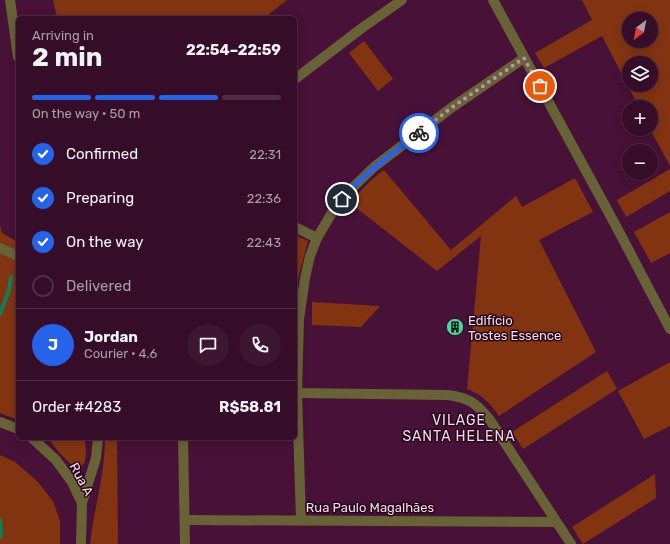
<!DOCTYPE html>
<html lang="en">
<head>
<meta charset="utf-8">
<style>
	body { margin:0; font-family:Rubik,sans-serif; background:#3d1631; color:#f1f3f6; height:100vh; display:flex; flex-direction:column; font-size:15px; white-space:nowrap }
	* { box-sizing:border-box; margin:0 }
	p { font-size:13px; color:#aa9ca8 }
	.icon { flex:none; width:22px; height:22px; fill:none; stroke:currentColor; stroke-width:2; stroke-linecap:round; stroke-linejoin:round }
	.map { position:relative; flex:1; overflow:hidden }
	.drawer { position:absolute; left:16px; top:16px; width:281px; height:424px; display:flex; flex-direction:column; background:#360d29; border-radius:6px; box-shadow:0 2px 10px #0003,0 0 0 1px #502d46 }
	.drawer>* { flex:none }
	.needle { width:26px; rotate:212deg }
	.tools { position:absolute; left:622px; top:12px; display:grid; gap:8px }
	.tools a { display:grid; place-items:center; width:36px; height:36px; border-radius:50%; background:#360d29; box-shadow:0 2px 10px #0003,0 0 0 1px #502d46; font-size:20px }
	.pin { position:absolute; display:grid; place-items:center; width:34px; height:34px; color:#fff; margin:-17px; border:2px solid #fff; border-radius:50%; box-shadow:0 1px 4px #0007 }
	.courier { position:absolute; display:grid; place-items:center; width:40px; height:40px; margin:-20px; border:3px solid #2563eb; border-radius:50%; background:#fff; color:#222; box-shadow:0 1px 5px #0007 }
	.summary em { font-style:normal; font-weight:700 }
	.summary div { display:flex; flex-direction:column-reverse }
	.summary { display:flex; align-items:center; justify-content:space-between; height:68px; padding:0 16px }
	h1 { font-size:26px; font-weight:700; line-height:30px }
	.bar { display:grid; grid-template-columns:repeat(4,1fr); gap:6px 4px; align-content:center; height:48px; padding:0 16px }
	.bar i { height:5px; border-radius:3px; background:#502d46 }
	.bar .selected { background:#2563eb }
	.bar p { grid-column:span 4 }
	.line { display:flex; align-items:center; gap:10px; padding:0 16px; border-top:1px solid #502d46 }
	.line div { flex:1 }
	.round { display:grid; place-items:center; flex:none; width:42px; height:42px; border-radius:21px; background:#3d1631 }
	ol { padding:0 16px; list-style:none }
	li { display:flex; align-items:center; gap:12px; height:44px }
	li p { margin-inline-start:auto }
	li .icon { padding:4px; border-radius:50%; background:#2563eb; color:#fff; stroke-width:4 }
	li:last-child { color:#aa9ca8 }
	li i { width:22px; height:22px; border:2px solid #502d46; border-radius:50% }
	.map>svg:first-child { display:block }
	.green { fill:#823411; fill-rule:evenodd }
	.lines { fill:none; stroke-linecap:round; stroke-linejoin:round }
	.stream { stroke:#107f58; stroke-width:4 }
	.minor { stroke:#686237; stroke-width:10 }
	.done { stroke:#bb91ac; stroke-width:4; stroke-dasharray:0 7.2 }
	.route { stroke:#2563eb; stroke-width:5 }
	.labels { text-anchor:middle; stroke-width:3; stroke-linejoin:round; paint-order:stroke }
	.poi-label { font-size:13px; fill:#f9d6eb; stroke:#210919; text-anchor:start }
	.street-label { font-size:13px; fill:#f9d6eb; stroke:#210919 }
	.neighbourhood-label { font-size:14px; letter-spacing:1px; fill:#f9d6eb; stroke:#210919 }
</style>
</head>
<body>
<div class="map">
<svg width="670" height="544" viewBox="0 0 670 544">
	<rect width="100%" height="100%" fill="#481137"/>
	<g class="green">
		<polygon points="53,0 287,0 269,14 272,18 57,18"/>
		<path d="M582,0H670V166L650,129L651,107H639L602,36L544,68L535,53L592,20ZM629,19H651V41H629ZM629,63H651V85H629Z"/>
		<polygon points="364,41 393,79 378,91 349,53"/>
		<polygon points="670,169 670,191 626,217 617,200"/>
		<path d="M384,170L451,250L516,196L522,207L575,178L593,212L539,240L596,352L499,416C490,403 481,394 467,389L481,236L437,271L350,203C360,191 371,179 384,170Z"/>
		<polygon points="670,212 670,253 651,263 634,232"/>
		<polygon points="0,225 2,233 18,242 18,420 0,413"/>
		<polygon points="295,235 308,241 295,290"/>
		<polygon points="312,302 380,306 361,327 312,325"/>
		<polygon points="670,362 670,426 644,439 618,391"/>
		<polygon points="607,371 617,389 523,449 512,432"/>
		<path d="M48,438H85C85,445 87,453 85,460C79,482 53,444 48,438Z"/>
		<path d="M105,438H117L118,544H90C94,509 105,474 105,438Z"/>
		<polygon points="0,455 15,462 37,481 53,501 60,521 60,544 0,544"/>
		<polygon points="655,474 656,498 583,544 572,527"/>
	</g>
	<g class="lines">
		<g class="stream">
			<polyline points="0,314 9,290 11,277"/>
			<polyline points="0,520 1,533 0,537"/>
		</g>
		<g class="minor">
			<polyline points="10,0 18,57"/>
			<polyline points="493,0 616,226 670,329"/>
			<polyline points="295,79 362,28 402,0"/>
			<polyline points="295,227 317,238"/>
			<polyline points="0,248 18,256"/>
			<path d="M297,393L448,395C470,398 476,403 490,420L571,544"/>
			<polyline points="0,422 18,429"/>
			<polyline points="32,438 56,460 72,482 77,493 82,503 81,544"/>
			<polyline points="183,438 185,544"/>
			<polyline points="82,503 96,458 98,438"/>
			<polyline points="185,520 556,522"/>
			<polyline points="301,520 297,393 299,319 305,278 310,256 317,238 336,206 348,192 374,167 451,108 524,58"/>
		</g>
	</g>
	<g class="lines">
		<polyline class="done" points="419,133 451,108 524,58 540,86"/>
		<path class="route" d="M342,199C364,173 392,154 419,133"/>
	</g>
	<defs>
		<symbol id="building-disc" viewBox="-11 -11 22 22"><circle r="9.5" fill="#4bd49b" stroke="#210919"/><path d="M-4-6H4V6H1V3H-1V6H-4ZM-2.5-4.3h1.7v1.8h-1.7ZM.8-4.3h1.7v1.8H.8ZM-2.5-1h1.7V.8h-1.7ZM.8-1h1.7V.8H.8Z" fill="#111"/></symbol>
	</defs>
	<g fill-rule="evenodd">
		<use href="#building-disc" x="445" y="317" width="20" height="20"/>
	</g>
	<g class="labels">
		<g class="poi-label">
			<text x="468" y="325">Edifício<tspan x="468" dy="15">Tostes Essence</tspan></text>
		</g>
		<g class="street-label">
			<text transform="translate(82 479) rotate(62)" y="5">Rua A</text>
			<text x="370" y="512">Rua Paulo Magalhães</text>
		</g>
		<g class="neighbourhood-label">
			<text x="459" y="425">VILAGE<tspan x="459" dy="16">SANTA HELENA</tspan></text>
		</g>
	</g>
</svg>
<div class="tools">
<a><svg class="needle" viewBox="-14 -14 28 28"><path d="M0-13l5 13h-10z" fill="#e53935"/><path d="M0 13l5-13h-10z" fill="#aa9ca8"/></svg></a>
<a><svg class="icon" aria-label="layers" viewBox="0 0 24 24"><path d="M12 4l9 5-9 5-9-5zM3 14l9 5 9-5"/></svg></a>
<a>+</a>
<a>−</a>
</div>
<div class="pin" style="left:540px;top:86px;background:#ea580c"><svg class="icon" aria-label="bag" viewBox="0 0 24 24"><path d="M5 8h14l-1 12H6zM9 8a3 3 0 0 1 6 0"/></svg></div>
<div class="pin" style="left:342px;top:199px;background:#1f2937"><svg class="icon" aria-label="home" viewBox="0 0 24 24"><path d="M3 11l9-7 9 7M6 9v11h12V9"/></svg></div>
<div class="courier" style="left:419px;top:133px"><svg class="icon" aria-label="bike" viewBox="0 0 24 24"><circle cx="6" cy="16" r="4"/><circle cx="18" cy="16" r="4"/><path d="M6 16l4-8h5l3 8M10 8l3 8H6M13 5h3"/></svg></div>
<section class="drawer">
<div class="summary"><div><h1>2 min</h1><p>Arriving in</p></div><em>22:54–22:59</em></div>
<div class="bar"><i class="selected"></i><i class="selected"></i><i class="selected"></i><i></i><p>On the way · 50 m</p></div>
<ol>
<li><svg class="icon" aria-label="check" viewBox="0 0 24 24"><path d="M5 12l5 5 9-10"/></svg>Confirmed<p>22:31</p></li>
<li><svg class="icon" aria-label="check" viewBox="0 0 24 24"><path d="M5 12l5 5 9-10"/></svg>Preparing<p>22:36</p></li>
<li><svg class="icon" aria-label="check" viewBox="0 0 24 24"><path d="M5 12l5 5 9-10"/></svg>On the way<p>22:43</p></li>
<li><i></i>Delivered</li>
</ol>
<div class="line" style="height:72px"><b class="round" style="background:#2563eb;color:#fff">J</b><div><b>Jordan</b><p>Courier · 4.6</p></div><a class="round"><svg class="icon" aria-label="chat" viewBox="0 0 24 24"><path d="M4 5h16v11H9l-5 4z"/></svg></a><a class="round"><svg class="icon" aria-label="phone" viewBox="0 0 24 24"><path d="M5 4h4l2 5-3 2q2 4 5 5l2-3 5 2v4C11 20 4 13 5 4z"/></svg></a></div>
<div class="line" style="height:52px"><div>Order #4283</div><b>R$58.81</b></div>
</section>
</div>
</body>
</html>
